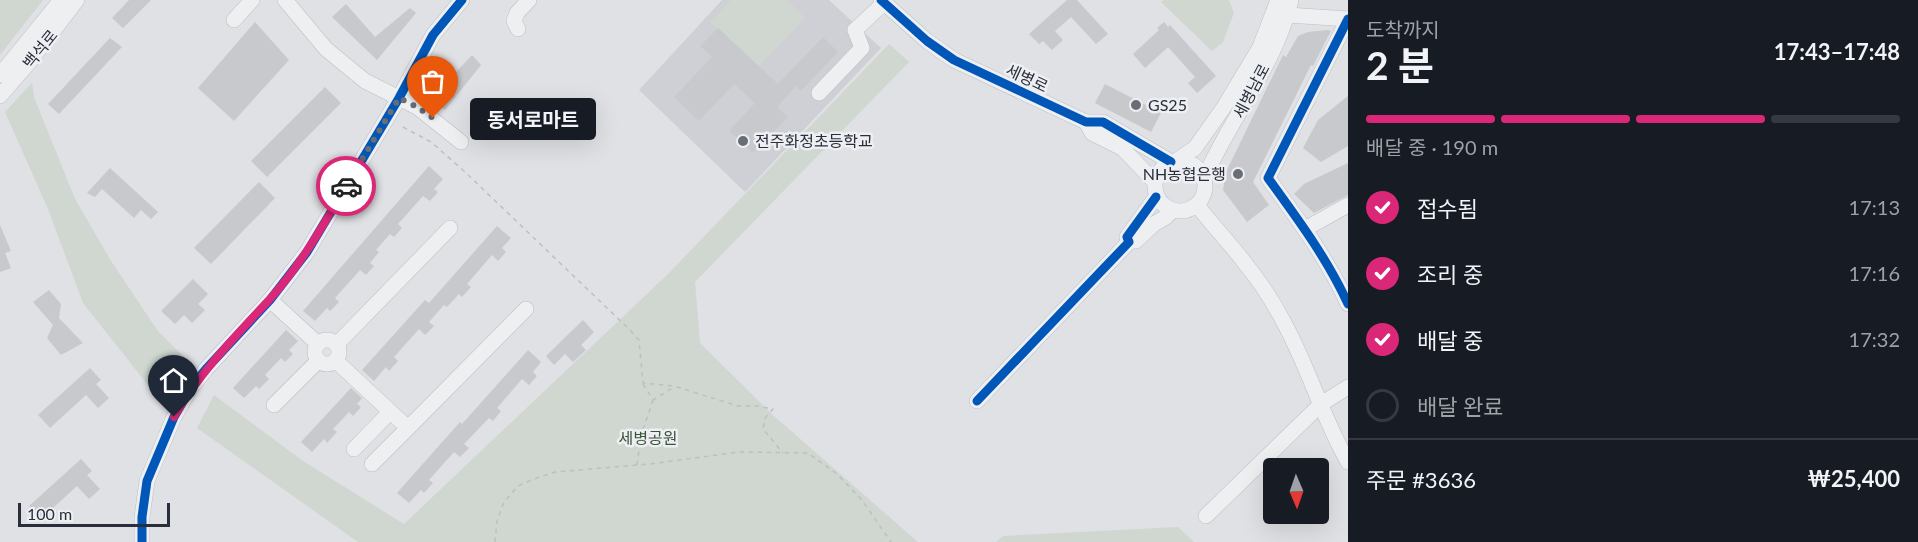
<!DOCTYPE html>
<html lang="ko">
<head>
<meta charset="utf-8">
<style>
	body { margin:0; font-family:Lato,"Noto Sans KR",sans-serif; background:#20242c; color:#f1f3f6; height:100vh; display:flex; flex-direction:column; font-size:22px; white-space:nowrap }
	* { box-sizing:border-box; margin:0 }
	p { font-size:20px; color:#9ea1a6 }
	.icon { flex:none; width:33px; height:33px; fill:none; stroke:currentColor; stroke-width:2; stroke-linecap:round; stroke-linejoin:round }
	.map { position:relative; flex:1; overflow:hidden }
	.panel { display:flex; flex-direction:column; background:#171b24; width:570px }
	.panel>* { flex:none }
	.needle { width:39px; rotate:178deg }
	.controls { position:absolute; left:1263px; top:458px; display:grid; gap:12px }
	.controls a { display:grid; place-items:center; width:66px; height:66px; border-radius:6px; background:#171b24; box-shadow:0 6px 24px #0002; font-size:30px }
	.scale { position:absolute; left:18px; bottom:15px; width:152px; box-sizing:border-box; padding-left:6px; border:3px solid #292e3a; border-top:0; font-size:16px; line-height:21px; white-space:nowrap; color:#292e3a; -webkit-text-stroke:4px #edeff3; paint-order:stroke }
	.pin { position:absolute; display:grid; place-items:center; width:51px; height:51px; color:#fff; margin:-62px -26px; border-radius:50% 50% 50% 0; rotate:-45deg; box-shadow:0 0 6px #0007 }
	.pin .icon { rotate:45deg }
	.courier { position:absolute; display:grid; place-items:center; width:60px; height:60px; margin:-30px; border:4px solid #db2777; border-radius:50%; background:#fff; color:#222; box-shadow:0 2px 8px #0007 }
	.bubble { position:absolute; height:42px; border-radius:6px; background:#171b24; box-shadow:0 6px 24px #0002; font-size:20px; font-weight:700; line-height:42px; text-align:center }
	.summary em { font-style:normal; font-weight:700 }
	.summary div { display:flex; flex-direction:column-reverse }
	.summary { display:flex; align-items:center; justify-content:space-between; height:102px; padding:0 18px }
	h1 { font-size:39px; font-weight:700; line-height:45px }
	.bar { display:grid; grid-template-columns:repeat(4,1fr); gap:9px 6px; align-content:center; height:72px; padding:0 18px }
	.bar i { height:8px; border-radius:4px; background:#363941 }
	.bar .active { background:#db2777 }
	.bar p { grid-column:span 4 }
	.line { display:flex; align-items:center; gap:15px; padding:0 18px; border-top:2px solid #363941 }
	.line div { flex:1 }
	ol { padding:0 18px; list-style:none }
	li { display:flex; align-items:center; gap:18px; height:66px }
	li p { margin-inline-start:auto }
	li .icon { padding:6px; border-radius:50%; background:#db2777; color:#fff; stroke-width:4 }
	li:last-child { color:#9ea1a6 }
	li i { width:33px; height:33px; border:3px solid #363941; border-radius:50% }
	main { display:flex; flex:1; min-height:0 }
	.map>svg:first-child { display:block }
	.built { fill:#ced0d6 }
	.green { fill:#cfd7d0 }
	.building { fill:#c7c9cc }
	.lines { fill:none; stroke-linecap:round; stroke-linejoin:round }
	.minor-casing { stroke:#bdbfc2; stroke-width:16 }
	.path { stroke:#bebfc3; stroke-width:1.5; stroke-dasharray:4.5 4.5; stroke-linecap:butt }
	.minor { stroke:#eeeff1; stroke-width:15 }
	.cycleway-casing { stroke:#edeff3; stroke-width:13 }
	.cycleway { stroke:#0057b8; stroke-width:9 }
	.done { stroke:#696d76; stroke-width:6; stroke-dasharray:0 10.8 }
	.route { stroke:#db2777; stroke-width:8 }
	.poi-dot { fill:#696d76; stroke:#edeff3; stroke-width:2 }
	.labels { text-anchor:middle; stroke-width:5; stroke-linejoin:round; paint-order:stroke }
	.street-label { font-size:16px; fill:#292e3a; stroke:#edeff3 }
	.poi-label { font-size:16px; fill:#292e3a; stroke:#edeff3; text-anchor:start }
	.park-label { font-size:16px; fill:#3b5438; stroke:#edeff3 }
</style>
</head>
<body>
<main>
<div class="map">
<svg width="1348" height="542" viewBox="0 0 1348 542">
	<rect width="100%" height="100%" fill="#dfe1e4"/>
	<polygon class="built" points="722,0 829,0 881,48 745,192 639,90"/>
	<g class="green">
		<polygon points="0,0 43,0 0,55"/>
		<polygon points="731,0 787,0 805,18 758,67 710,22"/>
		<polygon points="1164,0 1229,0 1234,13 1223,42 1212,51 1161,2"/>
		<polygon points="889,44 909,62 695,282 700,343 774,416 918,542 358,542 197,428 214,395 303,461 404,524 668,274"/>
		<polygon points="32,83 34,97 75,199 111,261 157,330 186,359 159,399 83,303 48,209 5,112"/>
		<polygon points="1178,527 1194,542 996,542 1003,536"/>
	</g>
	<g class="building">
		<polygon points="129,0 151,0 123,28 112,18"/>
		<polygon points="1067,0 1077,0 1108,34 1096,44 1071,17 1055,31 1063,40 1052,50 1043,41 1039,44 1029,34"/>
		<polygon points="346,4 375,37 410,8 416,13 377,60 332,17"/>
		<polygon points="255,22 289,60 234,121 198,88"/>
		<polygon points="1164,22 1168,27 1170,25 1216,76 1197,93 1188,83 1195,77 1168,47 1145,68 1133,54 1159,30 1157,28"/>
		<polygon points="718,28 778,84 823,37 838,52 801,91 796,86 777,107 788,117 753,153 729,131 755,103 734,84 699,121 674,97 712,57 700,46"/>
		<polygon points="1328,30 1331,31 1313,66 1311,65 1253,182 1269,205 1247,222 1223,190 1226,172 1283,55 1286,57 1298,36 1308,32"/>
		<polygon points="110,38 122,47 59,114 48,104"/>
		<polygon points="472,55 481,65 445,110 435,102 433,97"/>
		<polygon points="1105,84 1161,113 1151,132 1095,103"/>
		<polygon points="325,87 341,103 267,177 251,161"/>
		<polygon points="1348,96 1348,146 1321,162 1303,148 1318,120"/>
		<polygon points="1348,163 1348,195 1314,213 1294,194 1304,184"/>
		<polygon points="429,166 443,179 434,189 438,192 430,201 423,196 398,224 402,228 394,237 390,234 376,250 379,252 370,263 374,266 366,275 360,270 335,298 339,302 330,311 327,308 315,321 303,311"/>
		<polygon points="110,168 158,212 151,219 141,210 134,218 102,189 95,197 87,193"/>
		<polygon points="259,182 275,198 211,264 194,248"/>
		<polygon points="0,225 11,251 5,253 11,268 0,272"/>
		<polygon points="497,226 511,238 502,248 506,252 498,261 492,255 467,284 471,287 462,297 459,294 447,307 444,305 429,322 434,326 425,335 419,329 394,357 398,361 389,371 386,367 374,381 362,370 425,300 429,303"/>
		<polygon points="193,279 208,294 198,304 205,310 192,323 184,315 175,324 161,311"/>
		<polygon points="49,290 61,304 59,318 83,343 61,355 47,338 53,325 33,302"/>
		<polygon points="583,320 594,332 581,345 586,350 573,362 565,354 554,365 546,356"/>
		<polygon points="286,330 298,341 289,350 293,354 285,362 281,358 265,375 269,379 259,389 256,386 244,398 233,388"/>
		<polygon points="528,350 541,362 533,372 537,376 529,385 522,379 497,408 501,411 493,421 489,418 464,444 469,448 460,457 454,452 429,480 433,483 424,493 421,490 409,503 397,493 460,422 462,424"/>
		<polygon points="90,368 101,380 96,384 109,398 98,408 86,395 50,428 38,415"/>
		<polygon points="351,388 362,398 357,404 361,407 353,416 349,412 333,429 337,432 327,443 324,439 312,452 301,442"/>
		<polygon points="81,459 92,471 87,475 100,489 89,499 77,486 41,519 29,506"/>
	</g>
	<g class="lines">
		<defs>
			<g id="minor">
				<polyline points="285,0 326,49 365,81 417,107 461,142"/>
				<polyline points="881,0 927,41 954,60 1086,122 1103,122 1171,162"/>
				<polyline points="1288,15 1348,19"/>
				<path d="M1348,19L1268,178C1297,218 1327,258 1348,304"/>
				<polyline points="234,20 252,0"/>
				<polyline points="518,29 514,21 517,13 529,0"/>
				<polyline points="0,75 61,0"/>
				<polyline points="819,93 862,48 855,30 884,3"/>
				<polyline points="0,96 31,60 77,0"/>
				<polyline points="1086,122 1092,133 1122,148 1154,181"/>
				<circle cx="1180" cy="186" r="25"/>
				<polyline points="1176,161 1195,148 1224,107 1260,47 1278,0"/>
				<path d="M1204,179C1230,118 1276,65 1291,0"/>
				<path d="M1197,205C1212,225 1229,242 1244,262C1258,279 1272,300 1282,319C1308,365 1322,417 1348,462"/>
				<polyline points="1305,229 1348,205"/>
				<polyline points="1132,241 1136,241 1154,224 1166,217 1172,211"/>
				<polyline points="270,300 318,344"/>
				<circle cx="327" cy="352" r="12"/>
				<polyline points="337,344 450,228"/>
				<polyline points="336,361 408,428 526,309"/>
				<polyline points="977,401 1129,242 1127,237 1156,197"/>
				<polyline points="274,405 318,361"/>
				<polyline points="354,449 390,412"/>
				<polyline points="372,464 408,428"/>
				<polyline points="1206,516 1321,404 1348,387"/>
				<polyline points="142,542 142,517 147,481 174,417 190,389 206,369 270,300 307,252 399,98 433,35 462,0"/>
			</g>
		</defs>
		<use href="#minor" class="minor-casing"/>
		<g class="path">
			<polyline points="403,127 431,142 464,171 631,331 639,340 643,383 674,386 738,406 757,406 773,409 765,418 763,429 783,453"/>
			<polyline points="643,384 653,400 674,387"/>
			<polyline points="637,465 641,436 653,400"/>
			<polyline points="495,542 497,521 504,502 518,486 534,479 555,472 650,464 739,452 808,453 837,474 862,500 891,542"/>
		</g>
		<use href="#minor" class="minor"/>
		<defs>
			<g id="cycleway">
				<polyline points="881,0 927,41 954,60 1086,122 1103,122 1171,162"/>
				<path d="M1348,19L1268,178C1297,218 1327,258 1348,304"/>
				<polyline points="977,401 1129,242 1127,237 1156,197"/>
				<polyline points="142,542 142,517 147,481 174,417 190,389 206,369 270,300 307,252 399,98 433,35 462,0"/>
			</g>
		</defs>
		<use href="#cycleway" class="cycleway-casing"/>
		<use href="#cycleway" class="cycleway"/>
	</g>
	<g class="lines">
		<polyline class="done" points="346,186 399,98 417,107 433,118"/>
		<path class="route" d="M174,417C201,371 233,339 269,300C300,266 323,226 346,186"/>
	</g>
	<g class="poi-dot">
		<circle cx="1136" cy="105" r="6"/>
		<circle cx="743" cy="141" r="6"/>
		<circle cx="1238" cy="174" r="6"/>
	</g>
	<g class="labels">
		<g class="street-label">
			<text transform="translate(40 49) rotate(-51)" y="6">백석로</text>
			<text transform="translate(1027 78) rotate(25)" y="6">세병로</text>
			<text transform="translate(1251 91) rotate(-62)" y="6">세병남로</text>
		</g>
		<g class="poi-label">
			<text x="1148" y="111">GS25</text>
			<text x="755" y="147">전주화정초등학교</text>
			<text x="1226" y="180" text-anchor="end">NH농협은행</text>
		</g>
		<g class="park-label">
			<text x="648" y="444">세병공원</text>
		</g>
	</g>
</svg>
<div class="controls">
<a><svg class="needle" viewBox="-14 -14 28 28"><path d="M0-13l5 13h-10z" fill="#e53935"/><path d="M0 13l5-13h-10z" fill="#9ea1a6"/></svg></a>
</div>
<div class="scale">100 m</div>
<div class="pin" style="left:433px;top:118px;background:#ea580c"><svg class="icon" aria-label="bag" viewBox="0 0 24 24"><path d="M5 8h14l-1 12H6zM9 8a3 3 0 0 1 6 0"/></svg></div>
<div class="pin" style="left:174px;top:417px;background:#1f2937"><svg class="icon" aria-label="home" viewBox="0 0 24 24"><path d="M3 11l9-7 9 7M6 9v11h12V9"/></svg></div>
<div class="courier" style="left:346px;top:186px"><svg class="icon" aria-label="car" viewBox="0 0 24 24"><path d="M5 17H2v-5l4-1 3-4h7l3 4 3 1v5h-3M9 17h6M6 11h13"/><circle cx="7" cy="17" r="2"/><circle cx="17" cy="17" r="2"/></svg></div>
<div class="bubble" style="left:470px;top:98px;width:126px">동서로마트</div>
</div>
<section class="panel">
<div class="summary"><div><h1>2 분</h1><p>도착까지</p></div><em>17:43–17:48</em></div>
<div class="bar"><i class="active"></i><i class="active"></i><i class="active"></i><i></i><p>배달 중 · 190 m</p></div>
<ol>
<li><svg class="icon" aria-label="check" viewBox="0 0 24 24"><path d="M5 12l5 5 9-10"/></svg>접수됨<p>17:13</p></li>
<li><svg class="icon" aria-label="check" viewBox="0 0 24 24"><path d="M5 12l5 5 9-10"/></svg>조리 중<p>17:16</p></li>
<li><svg class="icon" aria-label="check" viewBox="0 0 24 24"><path d="M5 12l5 5 9-10"/></svg>배달 중<p>17:32</p></li>
<li><i></i>배달 완료</li>
</ol>
<div class="line" style="height:78px"><div>주문 #3636</div><b>₩25,400</b></div>
</section>
</main>
</body>
</html>
